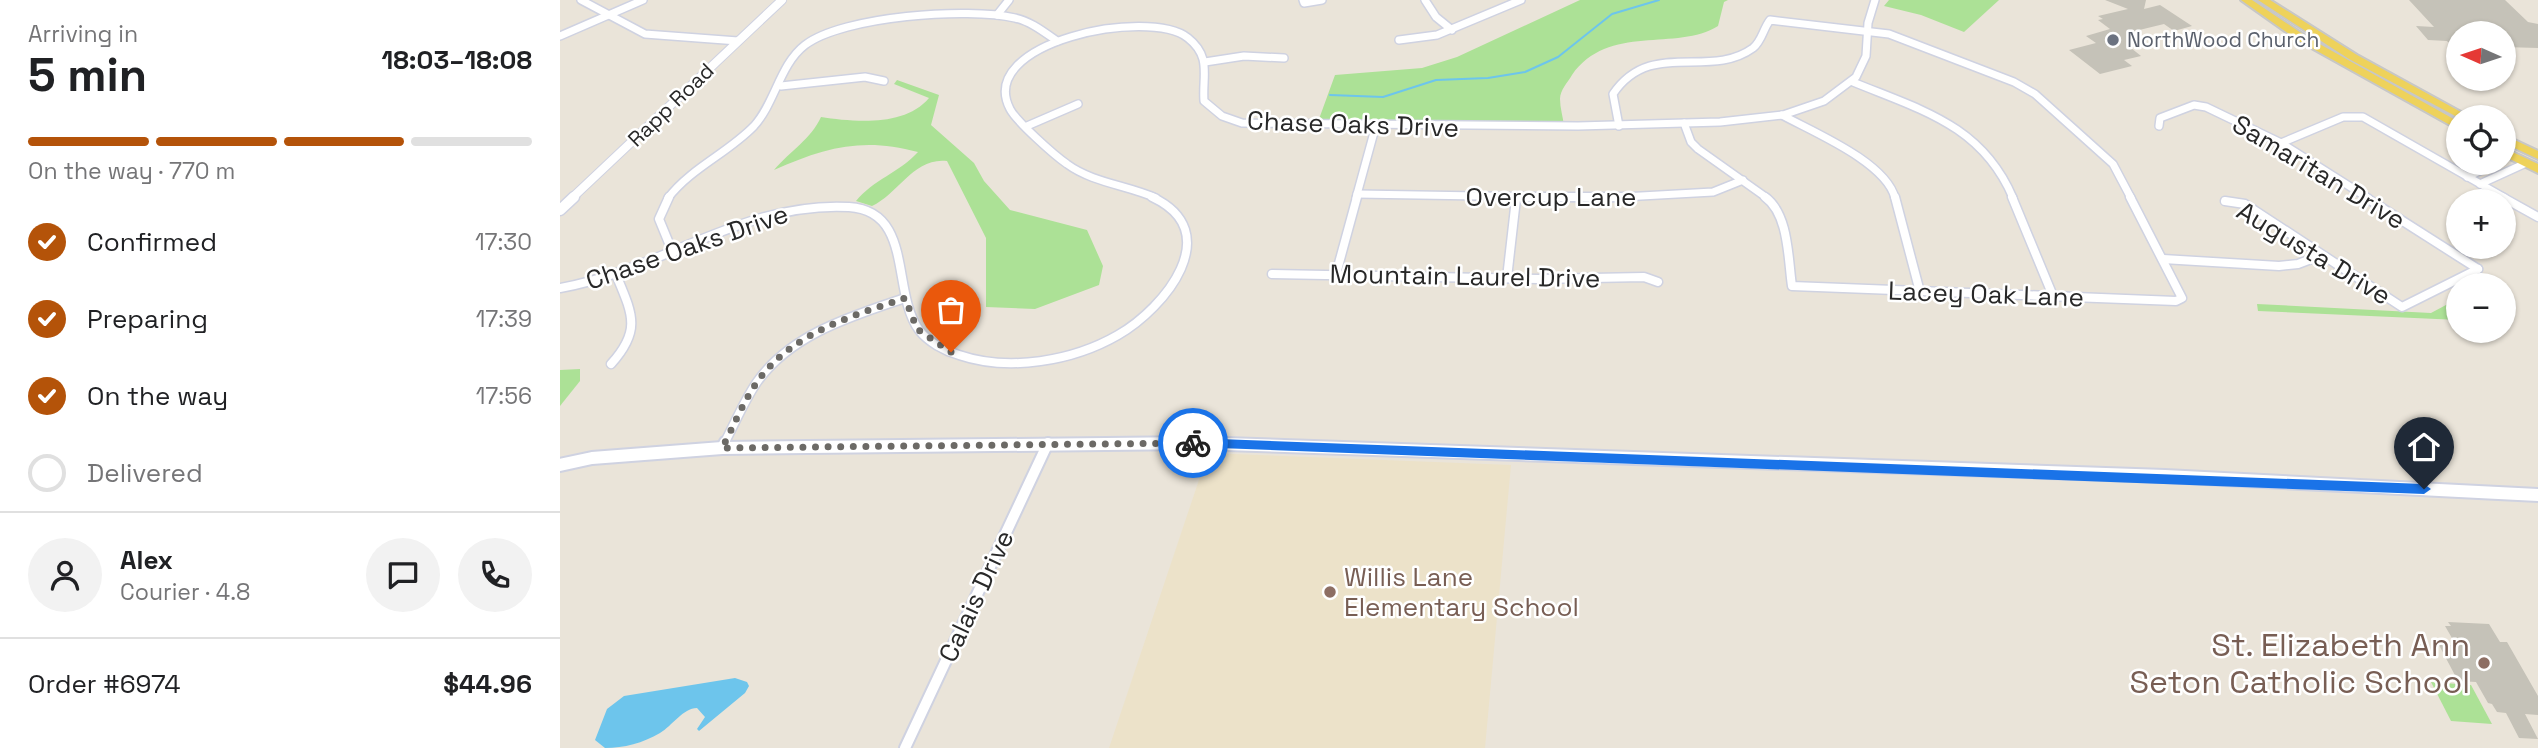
<!DOCTYPE html>
<html lang="en">
<head>
<meta charset="utf-8">
<style>
	body { margin:0; font-family:"Space Grotesk",sans-serif; background:#f2f2f2; color:#202124; height:100vh; display:flex; flex-direction:column; font-size:26px; white-space:nowrap }
	* { box-sizing:border-box; margin:0 }
	p { font-size:23px; color:#757577 }
	.icon { flex:none; width:38px; height:38px; fill:none; stroke:currentColor; stroke-width:2; stroke-linecap:round; stroke-linejoin:round }
	.map { position:relative; flex:1; overflow:hidden }
	.drawer { display:flex; flex-direction:column; background:#fff; width:560px }
	.drawer>* { flex:none }
	.needle { width:46px; rotate:273deg }
	.fabs { position:absolute; left:1886px; top:21px; display:grid; gap:14px }
	.fabs a { display:grid; place-items:center; width:70px; height:70px; border-radius:50%; background:#fff; box-shadow:0 2px 5px #0004; font-size:35px }
	.pin { position:absolute; display:grid; place-items:center; width:60px; height:60px; color:#fff; margin:-72px -30px; border-radius:50% 50% 50% 0; rotate:-45deg; box-shadow:0 0 7px #0007 }
	.pin .icon { rotate:45deg }
	.courier { position:absolute; display:grid; place-items:center; width:70px; height:70px; margin:-35px; border:5px solid #1a73e8; border-radius:50%; background:#fff; color:#222; box-shadow:0 2px 9px #0007 }
	.head em { font-style:normal; font-weight:700 }
	.head div { display:flex; flex-direction:column-reverse }
	.head { display:flex; align-items:center; justify-content:space-between; height:119px; padding:0 28px }
	h1 { font-size:46px; font-weight:700; line-height:52px }
	.bar { display:grid; grid-template-columns:repeat(4,1fr); gap:10px 7px; align-content:center; height:84px; padding:0 28px }
	.bar i { height:9px; border-radius:5px; background:#e0e0e0 }
	.bar .active { background:#b45309 }
	.bar p { grid-column:span 4 }
	.line { display:flex; align-items:center; gap:18px; padding:0 28px; border-top:2px solid #e0e0e0 }
	.line div { flex:1 }
	.round { display:grid; place-items:center; flex:none; width:74px; height:74px; border-radius:37px; background:#f2f2f2 }
	ol { padding:0 28px; list-style:none }
	li { display:flex; align-items:center; gap:21px; height:77px }
	li p { margin-inline-start:auto }
	li .icon { padding:7px; border-radius:50%; background:#b45309; color:#fff; stroke-width:4 }
	li:last-child { color:#757577 }
	li i { width:38px; height:38px; border:4px solid #e0e0e0; border-radius:50% }
	main { display:flex; flex:1; min-height:0 }
	.map>svg:first-child { display:block }
	.education { fill:#ece2c9 }
	.green { fill:#ace196 }
	.water { fill:#6dc5ec }
	.lines { fill:none; stroke-linecap:round; stroke-linejoin:round }
	.stream { stroke:#6dc5ec; stroke-width:2 }
	.building { fill:#c5c2b8 }
	.minor-far2-casing { stroke:#cfd2e1; stroke-width:10 }
	.minor-far1-casing { stroke:#cfd2e1; stroke-width:11 }
	.minor-casing { stroke:#cfd2e1; stroke-width:14 }
	.tertiary-far2-casing { stroke:#cfd2e1; stroke-width:10 }
	.tertiary-far1-casing { stroke:#cfd2e1; stroke-width:13 }
	.tertiary-casing { stroke:#cfd2e1; stroke-width:16 }
	.primary-casing { stroke:#c7c7c7; stroke-width:4 }
	.minor-far2 { stroke:#fff; stroke-width:7 }
	.minor-far1 { stroke:#fff; stroke-width:8 }
	.minor { stroke:#fff; stroke-width:10 }
	.tertiary-far2 { stroke:#fff; stroke-width:8 }
	.tertiary-far1 { stroke:#fff; stroke-width:10 }
	.tertiary { stroke:#fff; stroke-width:12 }
	.primary { fill:#eed25b; fill-rule:evenodd }
	.route { fill:#1a73e8 }
	.done { stroke:#6c6a66; stroke-width:7; stroke-dasharray:0 12.6 }
	.worship-dot { fill:#6b7280; stroke:#fff; stroke-width:2.5 }
	.education-dot { fill:#8d6e63; stroke:#fff; stroke-width:2.5 }
	.labels { text-anchor:middle; stroke-width:5; stroke-linejoin:round; paint-order:stroke }
	.far-worship-label { font-size:21px; fill:#5b616d; stroke:#fff; text-anchor:start }
	.far-street-label { font-size:21px; fill:#282828; stroke:#fff }
	.street-label { font-size:26px; fill:#282828; stroke:#fff }
	.education-label { font-size:26px; fill:#785e54; stroke:#fff; text-anchor:start }
	.near-education-label { font-size:32px; fill:#785e54; stroke:#fff; text-anchor:end }
</style>
</head>
<body>
<main>
<section class="drawer">
<div class="head"><div><h1>5 min</h1><p>Arriving in</p></div><em>18:03–18:08</em></div>
<div class="bar"><i class="active"></i><i class="active"></i><i class="active"></i><i></i><p>On the way · 770 m</p></div>
<ol>
<li><svg class="icon" aria-label="check" viewBox="0 0 24 24"><path d="M5 12l5 5 9-10"/></svg>Confirmed<p>17:30</p></li>
<li><svg class="icon" aria-label="check" viewBox="0 0 24 24"><path d="M5 12l5 5 9-10"/></svg>Preparing<p>17:39</p></li>
<li><svg class="icon" aria-label="check" viewBox="0 0 24 24"><path d="M5 12l5 5 9-10"/></svg>On the way<p>17:56</p></li>
<li><i></i>Delivered</li>
</ol>
<div class="line" style="height:126px"><a class="round"><svg class="icon" aria-label="person" viewBox="0 0 24 24"><circle cx="12" cy="8" r="4"/><path d="M4 21q1-7 8-7t8 7"/></svg></a><div><b>Alex</b><p>Courier · 4.8</p></div><a class="round"><svg class="icon" aria-label="chat" viewBox="0 0 24 24"><path d="M4 5h16v11H9l-5 4z"/></svg></a><a class="round"><svg class="icon" aria-label="phone" viewBox="0 0 24 24"><path d="M5 4h4l2 5-3 2q2 4 5 5l2-3 5 2v4C11 20 4 13 5 4z"/></svg></a></div>
<div class="line" style="height:91px"><div>Order #6974</div><b>$44.96</b></div>
</section>
<div class="map">
<svg width="1978" height="748" viewBox="0 0 1978 748">
	<rect width="100%" height="100%" fill="#eae4d9"/>
	<polygon class="education" points="648,453 951,465 925,748 549,748"/>
	<g class="green">
		<path d="M1020,0H1168L1164,2L1158,26C1117,52 1048,23 1012,75C1008,82 1000,90 1000,99C1000,108 1003,117 1004,126L759,119L775,75L862,68L897,57Z"/>
		<polygon points="1329,0 1439,0 1404,32 1361,15 1324,6"/>
		<path d="M337,80L379,95L371,125L414,163L424,181L450,210L527,230L543,266L539,285L475,309L426,307V238L387,161C354,157 338,194 312,206L296,201C313,180 340,172 358,152C304,137 265,147 214,170C230,151 251,139 261,117C294,122 345,127 369,98L334,84Z"/>
		<polygon points="1899,298 1899,320 1698,311 1697,304 1871,313"/>
		<polygon points="20,369 20,381 0,406 0,370"/>
		<polygon points="1871,682 1911,685 1932,724 1891,721"/>
	</g>
	<path class="water" d="M175,678L187,682L189,686L185,693L139,731L137,729L145,717L137,708C123,708 112,726 100,733C83,743 64,748 45,748L35,740L47,709L64,696Z"/>
	<g class="lines">
		<polyline class="stream" points="770,95 823,97 876,80 928,78 965,72 998,57 1052,14 1099,0"/>
	</g>
	<g class="building">
		<polygon points="1545,0 1586,0 1584,9 1600,5 1632,26 1614,31 1604,24 1567,33 1584,45 1571,48 1581,56 1564,60 1572,66 1540,74 1509,50 1536,43 1526,36 1550,29 1538,20 1543,19 1538,16 1568,9"/>
		<polygon points="1849,0 1945,0 1968,22 1978,24 1978,48 1944,47 1944,33 1899,33 1899,45 1891,45 1887,41 1868,40 1856,26 1874,27"/>
		<polygon points="1888,622 1929,624 1940,642 1947,642 1978,696 1978,715 1965,714 1978,739 1959,738 1946,713 1937,712 1932,704 1928,703 1916,682 1898,681 1879,645 1896,645 1885,626 1891,626"/>
	</g>
	<g class="lines">
		<defs>
			<g id="minor-far2">
				<polyline points="21,0 85,34 178,41"/>
				<polyline points="743,0 744,3 762,0"/>
				<polyline points="865,0 876,17 892,30"/>
				<polyline points="437,15 449,0"/>
				<polyline points="0,36 83,0"/>
				<polyline points="839,40 877,35 961,0"/>
				<polyline points="645,62 684,56 724,58"/>
				<path d="M1293,82C1361,110 1422,125 1453,198"/>
				<polyline points="221,86 305,77 324,81"/>
				<path d="M1222,115C1253,132 1326,162 1335,198"/>
				<polyline points="1124,123 1131,142 1138,149 1207,198"/>
				<polyline points="467,126 518,104"/>
				<path d="M1059,126L1053,94C1091,38 1149,80 1193,48C1202,41 1203,29 1210,20L1329,34L1454,82L1475,94L1553,164L1571,198"/>
				<polyline points="1599,126 1600,118 1634,105 1646,107 1721,143 1808,198"/>
				<polyline points="1721,143 1783,117 1803,117 1945,198"/>
				<polyline points="1907,177 1936,163"/>
				<polyline points="1920,184 1966,163"/>
				<polyline points="797,194 1045,198 1153,192 1183,180"/>
				<path d="M108,198C131,168 168,153 194,126C215,103 220,64 245,45C283,16 408,7 455,18C470,21 484,32 497,41"/>
				<path d="M596,198C567,185 533,183 507,164C494,155 456,121 450,109C415,42 589,7 628,38C652,57 642,76 644,101L662,116L682,123L1018,126L1160,122L1223,115L1264,101L1296,77L1306,56L1308,23L1315,0"/>
				<polyline points="796,198 816,125"/>
			</g>
			<g id="minor-far1">
				<polyline points="109,197 99,219 113,253"/>
				<polyline points="961,197 1069,197"/>
				<path d="M1205,197C1229,214 1228,259 1232,286L1616,301L1622,298L1570,197"/>
				<polyline points="1335,197 1360,292"/>
				<polyline points="1452,197 1493,296"/>
				<polyline points="1805,197 1918,269"/>
				<polyline points="1942,197 1978,217"/>
				<polyline points="1665,201 1685,204 1842,307 1918,269"/>
				<polyline points="1603,259 1719,266 1738,264 1759,256"/>
				<polyline points="712,274 979,279 1084,277 1098,282"/>
				<polyline points="776,274 797,197"/>
				<polyline points="947,278 956,199"/>
				<path d="M0,288C102,270 184,201 289,207C354,211 331,292 359,330C368,342 385,351 399,355C449,372 513,361 558,335C605,308 667,232 592,197"/>
				<path d="M51,364C81,331 73,315 57,277"/>
				<path d="M164,444C175,423 184,401 197,382C231,334 292,316 345,298"/>
			</g>
			<g id="minor">
				<polyline points="162,448 165,442"/>
				<polyline points="345,748 488,443"/>
			</g>
			<polyline id="tertiary-far2" points="12,198 222,0"/>
			<g id="tertiary-far1">
				<polyline points="0,210 14,197"/>
				<polyline points="555,444 660,444"/>
			</g>
			<polyline id="tertiary" points="0,465 32,458 162,448 635,443 1605,476 1978,495"/>
			<g id="primary">
				<polygon points="1681,0 1692,0 1747,37 1899,122 1899,130 1739,41"/>
				<polygon points="1698,0 1710,0 1797,55 1910,117 1899,118 1789,59"/>
				<polygon points="1944,135 1978,151 1978,159 1944,143"/>
				<polygon points="1944,148 1978,164 1978,173 1944,156"/>
			</g>
		</defs>
		<use href="#minor-far2" class="minor-far2-casing"/>
		<use href="#minor-far1" class="minor-far1-casing"/>
		<use href="#minor" class="minor-casing"/>
		<use href="#tertiary-far2" class="tertiary-far2-casing"/>
		<use href="#tertiary-far1" class="tertiary-far1-casing"/>
		<use href="#tertiary" class="tertiary-casing"/>
		<use href="#primary" class="primary-casing"/>
		<use href="#minor-far2" class="minor-far2"/>
		<use href="#minor-far1" class="minor-far1"/>
		<use href="#minor" class="minor"/>
		<use href="#tertiary-far2" class="tertiary-far2"/>
		<use href="#tertiary-far1" class="tertiary-far1"/>
		<use href="#tertiary" class="tertiary"/>
		<use href="#primary" class="primary"/>
	</g>
	<polygon class="route" points="633,438 1864,484 1871,489 1864,494 633,447 627,443"/>
	<g class="lines">
		<path class="done" d="M391,352L357,329L345,298C295,315 239,331 204,373C186,394 175,424 162,448L633,443"/>
	</g>
	<circle class="worship-dot" cx="1553" cy="40" r="7"/>
	<g class="education-dot">
		<circle cx="770" cy="592" r="7"/>
		<circle cx="1924" cy="663" r="7"/>
	</g>
	<g class="labels">
		<g class="far-worship-label">
			<text x="1567" y="47">NorthWood Church</text>
		</g>
		<g class="far-street-label">
			<text transform="translate(111 105) rotate(-44)" y="7">Rapp Road</text>
		</g>
		<g class="street-label">
			<text transform="translate(793 124) rotate(2)" y="9">Chase Oaks Drive</text>
			<text transform="translate(1759 172) rotate(31)" y="9">Samaritan Drive</text>
			<text x="991" y="206">Overcup Lane</text>
			<text transform="translate(127 247) rotate(-19)" y="9">Chase Oaks Drive</text>
			<text transform="translate(1754 253) rotate(31)" y="9">Augusta Drive</text>
			<text transform="translate(905 276) rotate(1)" y="9">Mountain Laurel Drive</text>
			<text transform="translate(1426 294) rotate(2)" y="9">Lacey Oak Lane</text>
			<text transform="translate(416 596) rotate(-65)" y="9">Calais Drive</text>
		</g>
		<g class="education-label">
			<text x="784" y="586">Willis Lane<tspan x="784" dy="30">Elementary School</tspan></text>
		</g>
		<g class="near-education-label">
			<text x="1910" y="656">St. Elizabeth Ann<tspan x="1910" dy="37">Seton Catholic School</tspan></text>
		</g>
	</g>
</svg>
<div class="fabs">
<a><svg class="needle" viewBox="-14 -14 28 28"><path d="M0-13l5 13h-10z" fill="#e53935"/><path d="M0 13l5-13h-10z" fill="#757577"/></svg></a>
<a><svg class="icon" aria-label="locate" viewBox="0 0 24 24"><circle cx="12" cy="12" r="6"/><path d="M12 2v4M12 18v4M2 12h4M18 12h4"/></svg></a>
<a>+</a>
<a>−</a>
</div>
<div class="pin" style="left:391px;top:352px;background:#ea580c"><svg class="icon" aria-label="bag" viewBox="0 0 24 24"><path d="M5 8h14l-1 12H6zM9 8a3 3 0 0 1 6 0"/></svg></div>
<div class="pin" style="left:1864px;top:489px;background:#1f2937"><svg class="icon" aria-label="home" viewBox="0 0 24 24"><path d="M3 11l9-7 9 7M6 9v11h12V9"/></svg></div>
<div class="courier" style="left:633px;top:443px"><svg class="icon" aria-label="bike" viewBox="0 0 24 24"><circle cx="6" cy="16" r="4"/><circle cx="18" cy="16" r="4"/><path d="M6 16l4-8h5l3 8M10 8l3 8H6M13 5h3"/></svg></div>
</div>
</main>
</body>
</html>
